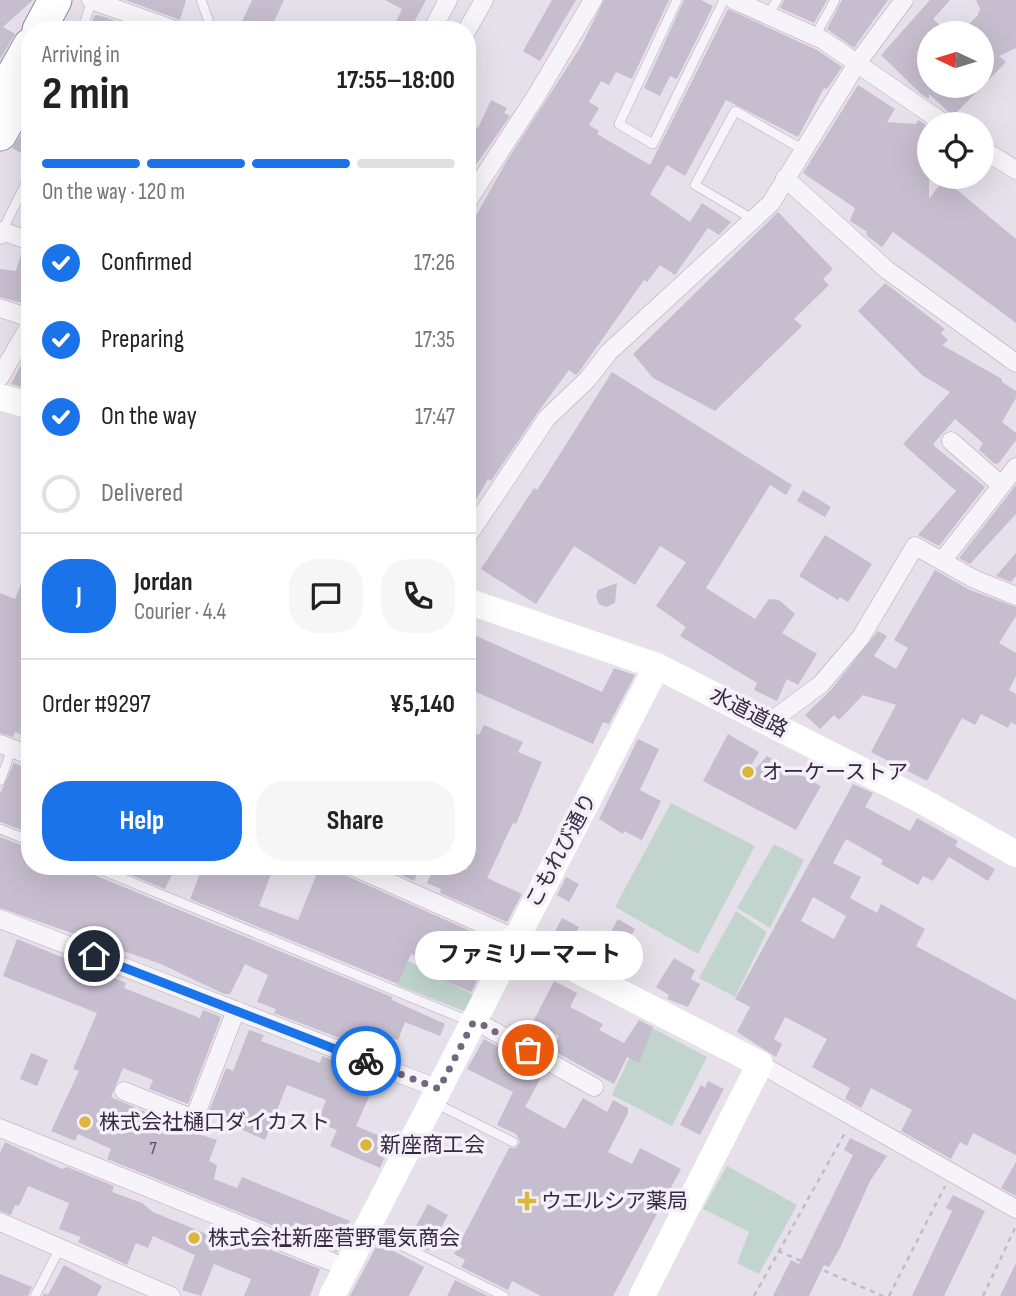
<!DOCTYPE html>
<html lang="en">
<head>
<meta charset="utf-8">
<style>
	body { margin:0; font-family:"Sofia Sans Condensed","Noto Sans JP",sans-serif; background:#f6f6f6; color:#222; height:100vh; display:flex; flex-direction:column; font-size:26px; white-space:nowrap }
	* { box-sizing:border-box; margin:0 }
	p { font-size:23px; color:#767676 }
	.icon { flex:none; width:38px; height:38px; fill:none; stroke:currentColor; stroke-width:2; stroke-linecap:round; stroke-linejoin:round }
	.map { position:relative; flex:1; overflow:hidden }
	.details { position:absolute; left:21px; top:21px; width:455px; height:854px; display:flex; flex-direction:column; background:#fff; border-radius:28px; box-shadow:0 7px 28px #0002 }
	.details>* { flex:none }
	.needle { width:46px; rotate:274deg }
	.fabs { position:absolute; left:917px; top:21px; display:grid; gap:14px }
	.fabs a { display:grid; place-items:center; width:77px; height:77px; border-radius:50%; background:#fff; box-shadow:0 7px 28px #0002; font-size:35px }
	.pin { position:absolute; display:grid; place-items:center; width:60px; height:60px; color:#fff; margin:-30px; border:4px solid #fff; border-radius:50%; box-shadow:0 2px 7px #0007 }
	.courier { position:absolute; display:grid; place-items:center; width:70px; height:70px; margin:-35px; border:5px solid #1a73e8; border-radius:50%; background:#fff; color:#222; box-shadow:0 2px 9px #0007 }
	.bubble { position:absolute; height:49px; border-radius:24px; background:#fff; box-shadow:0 7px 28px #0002; font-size:23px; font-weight:700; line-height:49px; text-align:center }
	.head em { font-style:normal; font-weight:700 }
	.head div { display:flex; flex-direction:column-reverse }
	.head { display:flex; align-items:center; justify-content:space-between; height:119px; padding:0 21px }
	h1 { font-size:46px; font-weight:700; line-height:52px }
	.bar { display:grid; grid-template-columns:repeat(4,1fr); gap:10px 7px; align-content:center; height:84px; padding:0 21px }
	.bar i { height:9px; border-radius:5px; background:#e0e0e0 }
	.bar .selected { background:#1a73e8 }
	.bar p { grid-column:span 4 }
	.line { display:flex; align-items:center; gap:18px; padding:0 21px; border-top:2px solid #e0e0e0 }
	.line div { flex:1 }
	.round { display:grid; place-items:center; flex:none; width:74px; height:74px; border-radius:28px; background:#f6f6f6 }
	ol { padding:0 21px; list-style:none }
	li { display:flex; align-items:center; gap:21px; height:77px }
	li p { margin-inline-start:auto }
	li .icon { padding:7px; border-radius:50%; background:#1a73e8; color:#fff; stroke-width:4 }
	li:last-child { color:#767676 }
	li i { width:38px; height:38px; border:4px solid #e0e0e0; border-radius:50% }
	.cta { display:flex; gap:14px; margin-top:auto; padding:14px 21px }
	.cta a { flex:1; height:80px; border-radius:28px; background:#1a73e8; color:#fff; font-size:28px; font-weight:700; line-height:80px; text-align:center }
	.cta a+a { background:#f6f6f6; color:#222 }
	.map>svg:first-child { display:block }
	.green { fill:#c1d5ce }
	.building { fill:#c6bdce; fill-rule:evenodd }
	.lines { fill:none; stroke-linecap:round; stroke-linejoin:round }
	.lane-casing { stroke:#b2a8b9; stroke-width:10 }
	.street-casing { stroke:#b2a8b9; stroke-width:19 }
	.highway-casing { stroke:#9586a3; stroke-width:35 }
	.path { stroke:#c1bbc6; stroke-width:2.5; stroke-dasharray:5 5; stroke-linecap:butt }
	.lane { stroke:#f6f4f8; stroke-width:9 }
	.street { stroke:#f6f4f8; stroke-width:18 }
	.secondary { stroke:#fff; stroke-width:26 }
	.highway { stroke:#fff; stroke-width:33 }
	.done { stroke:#74687e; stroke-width:7; stroke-dasharray:0 12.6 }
	.route { stroke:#1a73e8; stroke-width:9 }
	.poi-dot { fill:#dcb53a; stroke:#f4f0f8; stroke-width:2.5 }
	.labels { text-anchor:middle; stroke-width:7; stroke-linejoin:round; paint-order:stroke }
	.number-label { font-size:18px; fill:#5b4c66 }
	.street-label { font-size:21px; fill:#372744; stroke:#f4f0f8 }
	.poi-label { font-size:21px; fill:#372744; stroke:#f4f0f8; text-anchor:start }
</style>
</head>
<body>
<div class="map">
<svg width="1016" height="1296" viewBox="0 0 1016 1296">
	<rect width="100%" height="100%" fill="#e6e0eb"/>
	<g class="green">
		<polygon points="671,803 755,846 698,954 615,907"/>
		<polygon points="774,844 804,860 770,928 737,908"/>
		<polygon points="736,911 767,932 735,997 699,978"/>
		<polygon points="408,961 477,997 469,1013 397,985"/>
		<polygon points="645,1024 707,1057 672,1126 612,1095"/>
		<polygon points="727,1166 797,1205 759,1274 737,1263 749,1232 703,1209"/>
	</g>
	<g class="building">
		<polygon points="0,0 33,0 3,27 15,34 0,59"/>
		<polygon points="125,0 186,0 180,20"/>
		<polygon points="252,0 284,0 270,30 238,30"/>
		<polygon points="385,0 426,0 410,30 394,26 402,9"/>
		<polygon points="552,0 576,0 540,61 523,51"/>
		<polygon points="604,0 669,0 632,79 616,72 609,85 601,81 589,102 599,108 589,125 599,131 597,134 650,165 728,9 817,50 842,67 827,89 824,88 798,137 726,100 685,176 667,165 650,194 690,222 702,203 731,222 719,235 708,228 675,275 660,265 647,282 644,280 579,372 576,375 569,370 538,412 491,481 488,479 467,515 467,232 506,162 581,46"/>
		<polygon points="684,0 701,0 713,6 677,79 670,76 660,96 644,88"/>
		<polygon points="784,0 827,0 814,23 780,8"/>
		<polygon points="842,0 888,0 854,48 827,29"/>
		<polygon points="930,0 950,0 933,19 949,33 929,33 929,86 982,86 982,33 960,33 978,15 980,9 976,0 1016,0 1016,48 999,56 1006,62 953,116 929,94 929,99 921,94 881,55"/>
		<polygon points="98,15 136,28 136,30 90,30 94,16"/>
		<polygon points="858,85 895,109 887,122 916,124 918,120 929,127 929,199 944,179 1016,239 1016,323 893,232 882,247 867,236 866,231 850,221 855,208 803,173"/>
		<polygon points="491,100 507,108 504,113 510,116 467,178 467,122 478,128"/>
		<polygon points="30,121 30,158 12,148"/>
		<polygon points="778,212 833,269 823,279 829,285 794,319 802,326 715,411 653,378 633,354"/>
		<polygon points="22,250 30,252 30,294 26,293 22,303 0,297 0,269 16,271"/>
		<polygon points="885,283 945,329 941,333 948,340 942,345 1002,379 1002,382 1016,391 1016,398 1002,422 1016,433 1016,440 999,463 995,464 979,450 983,443 955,419 934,443 934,446 985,487 939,546 918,535 956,491 903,444 950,392 922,375 858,311"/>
		<polygon points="24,359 30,361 30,389 11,384"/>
		<polygon points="612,372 792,485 786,495 770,485 706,588 755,619 769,599 779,600 795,614 782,633 817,654 798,685 787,679 777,701 754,690 757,683 680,636 686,627 656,606 686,562 660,546 635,585 574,546 536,604 481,569 534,488 537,490"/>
		<polygon points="1016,485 1016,514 970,564 959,558"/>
		<polygon points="803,490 831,507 825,517 797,501"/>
		<polygon points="825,535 872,564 848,602 840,597 838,600 799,576"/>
		<polygon points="1016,553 1016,576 1011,582 996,576"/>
		<polygon points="29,564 30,564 30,738 15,732 13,737 0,733 0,593 15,599"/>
		<polygon points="935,570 970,590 1016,607 1016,616 999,643 1016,653 1016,676 1009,690 1016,694 1016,725 1011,722 1008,728 981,714 975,725 962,718 927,781 871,752 896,705 863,695 839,720 834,715 820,729 805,715 830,691 878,631 887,636 874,656 896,669 908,648 894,640"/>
		<polygon points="617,583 615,603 606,607 599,604 596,597 598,590"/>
		<polygon points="467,632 602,692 614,668 635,675 609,724 603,722 593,744 467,688"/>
		<polygon points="484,725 523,742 518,752 542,762 516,824 513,823 487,878 522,894 507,922 440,893 441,889 427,883 435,866 458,866 467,870 467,730 479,735"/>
		<polygon points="728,734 759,752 752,764 756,768 767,756 821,786 796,830 703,781"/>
		<polygon points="638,739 659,749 640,790 661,801 642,840 624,831 623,834 599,819"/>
		<polygon points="14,763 30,769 30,833 0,822 0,794"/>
		<path d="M853,784L873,793L865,807L910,831L917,818L958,841L955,846L995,869L988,881L949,857L933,881L923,876L918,885L881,864L883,860L846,839L833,863L861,877L850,898L877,913L881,904L925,929L916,946L1016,1000V1155L973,1133L967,1146L960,1142L951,1159L901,1131L912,1110L871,1088L861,1108L845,1099L850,1088L812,1067L827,1039L785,1017L774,1039L782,1044L776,1057L737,1032L750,1007L735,999ZM813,897L846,916L834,939L801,921Z"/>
		<polygon points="0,837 30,848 30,866 72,866 392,997 392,1000 445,1024 440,1036 405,1022 398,1040 393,1039 390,1048 374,1042 371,1050 274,1013 276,1009 257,1002 268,975 245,964 230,994 224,994 161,964 0,908"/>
		<polygon points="120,866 176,866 165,889 119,870"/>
		<polygon points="203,866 274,866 259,906 298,920 320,866 341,866 347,876 484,937 467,971 467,976 477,981 471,992 444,980 448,971 411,954 398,984 190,899"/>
		<polygon points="381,866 411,866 419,870 414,881"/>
		<polygon points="566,877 579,884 569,902 557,895"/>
		<polygon points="562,918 579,927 568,948 552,937"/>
		<polygon points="618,919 635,929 616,963 599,954"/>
		<polygon points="17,939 126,983 124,988 200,1018 203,1010 221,1017 188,1104 149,1089 153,1080 123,1068 111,1097 173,1124 172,1126 217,1140 209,1161 217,1165 214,1179 237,1188 242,1177 350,1221 337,1252 315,1243 319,1231 295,1222 291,1233 107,1159 111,1149 78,1134 75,1141 51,1131 79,1071 73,1069 97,1013 3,976"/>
		<polygon points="674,958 695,970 691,979 700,984 688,1007 667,999 669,995 656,987"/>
		<polygon points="554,981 577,993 570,1007 603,1024 599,1030 624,1043 639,1020 653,1027 639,1063 627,1057 614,1084 552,1050 559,1036 533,1022"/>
		<polygon points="249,1030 264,1035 261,1041 320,1063 322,1056 340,1063 336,1074 372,1090 356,1126 392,1141 380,1168 330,1146 337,1130 318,1122 326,1100 287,1085 265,1140 208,1114 226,1068 233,1071"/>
		<polygon points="484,1039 544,1072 525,1107 565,1129 583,1098 607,1112 613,1100 628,1108 628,1113 608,1152 632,1164 640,1148 681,1169 613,1296 541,1296 512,1281 508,1290 461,1267 465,1260 454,1254 509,1148 516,1148 520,1142 516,1134 497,1125 513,1092 467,1069"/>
		<polygon points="31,1053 48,1060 37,1086 20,1079"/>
		<polygon points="708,1081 724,1089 700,1135 680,1125 701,1085 705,1088"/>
		<polygon points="850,1138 887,1156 870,1181 840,1248 829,1267 824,1265 809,1296 773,1296 791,1260 799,1264 853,1155 844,1150"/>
		<polygon points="5,1142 62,1169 67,1167 114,1186 112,1192 142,1203 153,1212 214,1237 217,1229 320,1269 310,1296 244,1296 251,1279 214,1264 201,1296 182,1290 195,1255 153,1236 148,1248 136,1243 127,1265 78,1242 81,1237 59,1229 69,1203 28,1186 19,1206 15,1205 11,1215 0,1211 0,1153"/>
		<polygon points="1016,1162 1016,1196 1001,1188"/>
		<polygon points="953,1195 985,1211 944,1296 912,1296 952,1211 946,1208"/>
		<polygon points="428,1204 448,1215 428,1251 408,1241"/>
		<polygon points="378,1243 424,1267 409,1296 350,1296"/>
		<polygon points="1016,1263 1016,1296 1000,1296"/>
		<polygon points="64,1265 102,1286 97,1296 43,1296 44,1293 48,1295"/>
		<polygon points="0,1274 32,1287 28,1296 0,1296"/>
		<polygon points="455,1280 488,1296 447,1296"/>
	</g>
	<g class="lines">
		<defs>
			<g id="lane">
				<polyline points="201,0 212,30"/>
				<polyline points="677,0 619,124 653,144 724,0"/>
				<polyline points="768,15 777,0"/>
				<polyline points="82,30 92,0"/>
				<polyline points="815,36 835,0"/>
				<polyline points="754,220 695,185 735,111 802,149"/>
				<polyline points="2,231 30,175"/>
				<polyline points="0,781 12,749"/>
				<polyline points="0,829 30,841"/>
				<polyline points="92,866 471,1022"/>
				<polyline points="433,1102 513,1142"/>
				<polyline points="370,1230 504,1296"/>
				<polyline points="35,1296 60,1248"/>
			</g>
			<g id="street">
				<polyline points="91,0 175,30"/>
				<polyline points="734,0 823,40 945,124"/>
				<polyline points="432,30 448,0"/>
				<polyline points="467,30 484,0"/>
				<polyline points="982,149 1016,170"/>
				<polyline points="785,178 887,270 1016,363"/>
				<polyline points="467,202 536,96 593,0"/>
				<polyline points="0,235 2,231 30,241"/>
				<polyline points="0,308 30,318"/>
				<polyline points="0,377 30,325"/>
				<polyline points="951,441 1001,485"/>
				<polyline points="467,537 547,418 587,380 609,352 771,203 858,62 904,0"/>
				<polyline points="942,561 1016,467"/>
				<polyline points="770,722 821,684 861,637 915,546 974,579 1016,596"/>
				<polyline points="0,744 30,755"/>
				<polyline points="352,866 514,938"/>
				<polyline points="0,919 439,1089"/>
				<polyline points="473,1023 483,1025 594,1087"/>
				<polyline points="760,1064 1016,1209"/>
				<polyline points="124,1091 194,1119 236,1010"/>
				<polyline points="0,1128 347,1268"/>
				<polyline points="0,1222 171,1296"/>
			</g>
			<g id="highway">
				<polyline points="39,30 55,0"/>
				<polyline points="0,98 30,45"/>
				<polyline points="0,134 30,81"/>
			</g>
		</defs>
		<use href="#lane" class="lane-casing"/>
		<use href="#street" class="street-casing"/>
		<use href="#highway" class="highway-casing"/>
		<g class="path">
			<polyline points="778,1251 883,1296"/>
			<polyline points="754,1296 846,1131"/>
			<polyline points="889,1296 945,1186"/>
			<polyline points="983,1296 1016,1226"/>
		</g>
		<use href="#lane" class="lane"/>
		<use href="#street" class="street"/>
		<g class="secondary">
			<polyline points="0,397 30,406"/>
			<polyline points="467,601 657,666 924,802 1016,854"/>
			<polyline points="514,938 760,1064 642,1296"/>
			<polyline points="332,1296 657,666"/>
		</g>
		<use href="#highway" class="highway"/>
	</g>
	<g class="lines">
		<polyline class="done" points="366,1061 439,1089 473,1023 483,1025 528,1050"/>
		<polyline class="route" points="94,956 366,1061"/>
	</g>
	<g class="poi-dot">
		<circle cx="748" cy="772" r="7"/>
		<circle cx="85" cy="1122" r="7"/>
		<circle cx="366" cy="1145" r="7"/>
		<path d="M523.5 1190.5h7v7h7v7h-7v7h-7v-7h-7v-7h7z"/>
		<circle cx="194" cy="1238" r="7"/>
	</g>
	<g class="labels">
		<g class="number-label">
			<text x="153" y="1154">7</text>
		</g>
		<g class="street-label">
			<text transform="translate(749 712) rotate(27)" y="7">水道道路</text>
			<text transform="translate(561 850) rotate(-62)" y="7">こもれび通り</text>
		</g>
		<g class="poi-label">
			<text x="762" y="779">オーケーストア</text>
			<text x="99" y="1129">株式会社樋口ダイカスト</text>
			<text x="380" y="1152">新座商工会</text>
			<text x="541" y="1208">ウエルシア薬局</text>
			<text x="208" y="1245">株式会社新座菅野電気商会</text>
		</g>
	</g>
</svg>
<div class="fabs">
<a><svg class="needle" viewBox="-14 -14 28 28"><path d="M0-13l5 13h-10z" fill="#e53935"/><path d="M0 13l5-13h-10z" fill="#767676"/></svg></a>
<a><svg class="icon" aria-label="locate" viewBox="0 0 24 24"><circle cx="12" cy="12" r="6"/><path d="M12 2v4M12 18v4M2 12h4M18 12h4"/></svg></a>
</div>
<div class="pin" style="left:528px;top:1050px;background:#ea580c"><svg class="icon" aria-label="bag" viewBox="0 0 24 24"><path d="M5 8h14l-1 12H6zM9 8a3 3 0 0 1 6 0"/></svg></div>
<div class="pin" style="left:94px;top:956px;background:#1f2937"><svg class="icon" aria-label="home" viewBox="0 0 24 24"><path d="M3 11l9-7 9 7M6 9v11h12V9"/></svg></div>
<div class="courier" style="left:366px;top:1061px"><svg class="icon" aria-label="bike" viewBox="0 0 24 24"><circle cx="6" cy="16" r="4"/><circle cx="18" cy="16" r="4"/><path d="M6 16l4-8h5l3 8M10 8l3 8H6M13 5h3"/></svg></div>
<div class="bubble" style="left:415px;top:931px;width:228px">ファミリーマート</div>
<section class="details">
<div class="head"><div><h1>2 min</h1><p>Arriving in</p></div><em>17:55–18:00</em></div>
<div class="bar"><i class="selected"></i><i class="selected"></i><i class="selected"></i><i></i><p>On the way · 120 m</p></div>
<ol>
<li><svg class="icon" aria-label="check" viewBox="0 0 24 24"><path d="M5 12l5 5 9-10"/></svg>Confirmed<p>17:26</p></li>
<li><svg class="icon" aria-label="check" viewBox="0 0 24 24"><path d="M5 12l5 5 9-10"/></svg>Preparing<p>17:35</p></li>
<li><svg class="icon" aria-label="check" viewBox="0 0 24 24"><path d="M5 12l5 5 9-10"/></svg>On the way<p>17:47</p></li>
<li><i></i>Delivered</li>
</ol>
<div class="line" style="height:126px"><b class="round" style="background:#1a73e8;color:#fff">J</b><div><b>Jordan</b><p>Courier · 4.4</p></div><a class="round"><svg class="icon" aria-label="chat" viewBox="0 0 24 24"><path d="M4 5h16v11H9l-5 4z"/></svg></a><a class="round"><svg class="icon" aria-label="phone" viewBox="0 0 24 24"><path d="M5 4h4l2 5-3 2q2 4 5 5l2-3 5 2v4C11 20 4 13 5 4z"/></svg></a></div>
<div class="line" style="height:91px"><div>Order #9297</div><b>¥5,140</b></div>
<div class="cta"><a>Help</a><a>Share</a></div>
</section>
</div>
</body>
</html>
